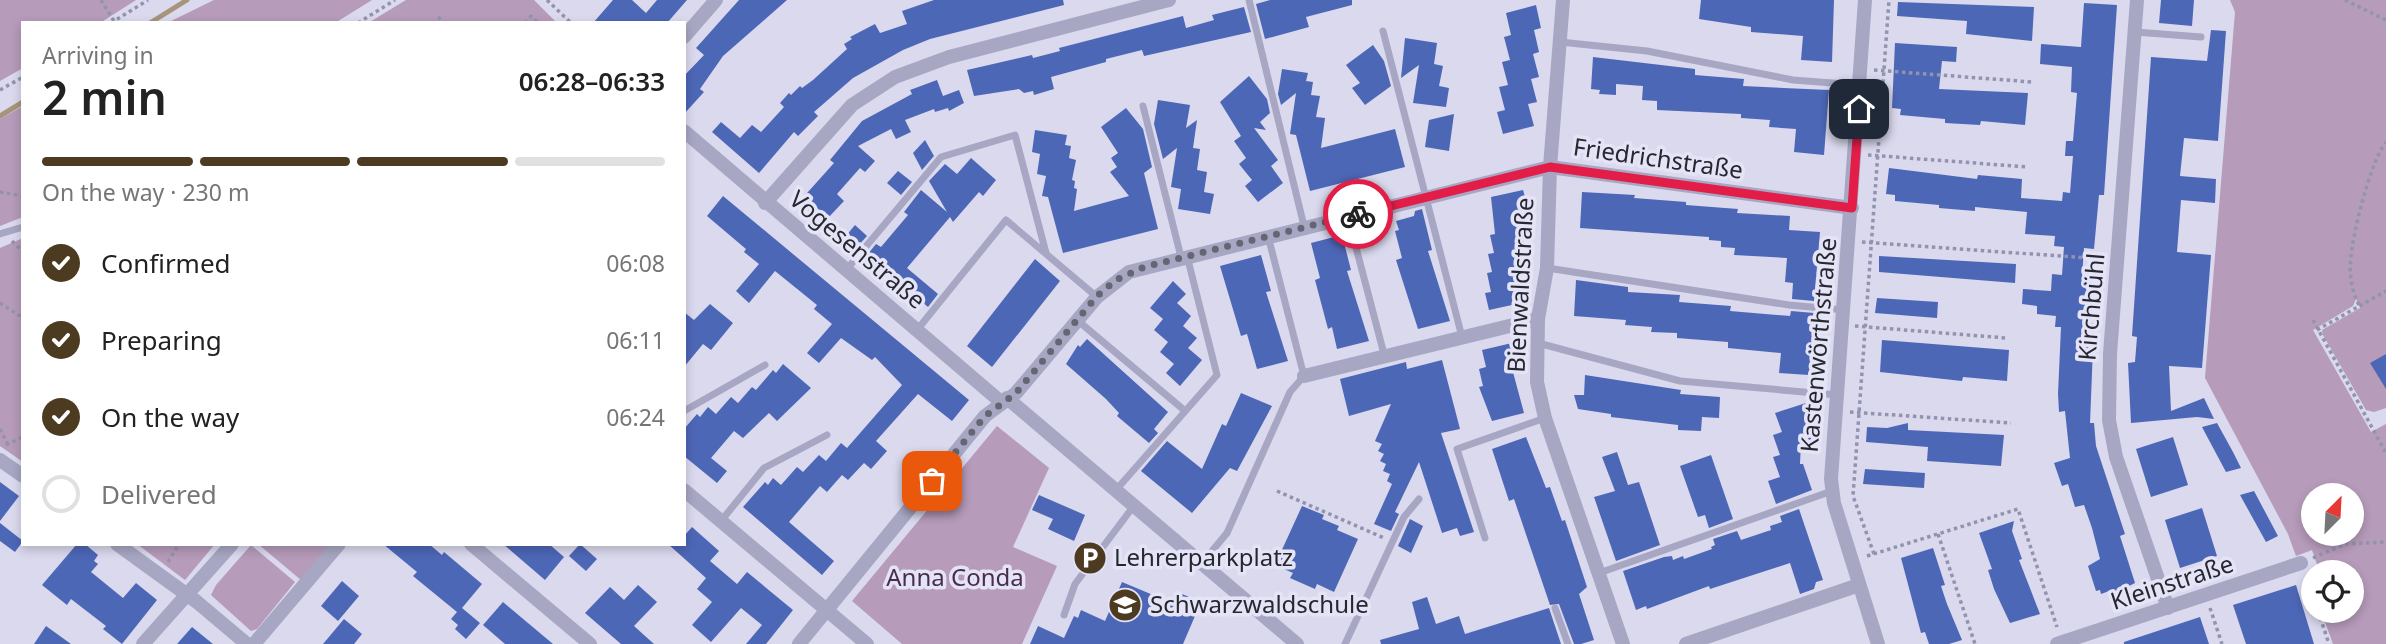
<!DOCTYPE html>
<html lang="en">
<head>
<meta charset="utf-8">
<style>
	body { margin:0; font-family:"Noto Sans",sans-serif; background:#f6f6f6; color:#222; height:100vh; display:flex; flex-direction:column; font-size:26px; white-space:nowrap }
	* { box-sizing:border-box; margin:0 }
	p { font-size:23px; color:#767676 }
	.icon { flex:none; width:38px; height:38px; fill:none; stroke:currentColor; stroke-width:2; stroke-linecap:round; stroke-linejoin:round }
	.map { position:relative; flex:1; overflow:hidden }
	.details { position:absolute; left:21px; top:21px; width:665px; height:525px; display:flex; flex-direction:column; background:#fff; border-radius:0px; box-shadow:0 4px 10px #0003 }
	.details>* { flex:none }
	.needle { width:46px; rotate:24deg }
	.tools { position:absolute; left:2301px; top:483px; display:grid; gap:14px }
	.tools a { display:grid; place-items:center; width:63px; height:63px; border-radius:50%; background:#fff; box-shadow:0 4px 10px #0003; font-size:35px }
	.pin { position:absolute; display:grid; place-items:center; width:60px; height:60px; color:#fff; margin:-30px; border-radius:14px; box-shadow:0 4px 10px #0006 }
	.courier { position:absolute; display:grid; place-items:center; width:70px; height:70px; margin:-35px; border:5px solid #e11d48; border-radius:50%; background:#fff; color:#222; box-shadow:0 2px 9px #0007 }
	.summary em { font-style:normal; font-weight:600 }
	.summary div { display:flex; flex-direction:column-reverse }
	.summary { display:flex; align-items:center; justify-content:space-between; height:119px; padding:0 21px }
	h1 { font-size:46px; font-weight:600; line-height:52px }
	.bar { display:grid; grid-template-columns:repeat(4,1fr); gap:10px 7px; align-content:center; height:84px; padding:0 21px }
	.bar i { height:9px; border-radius:5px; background:#e0e0e0 }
	.bar .selected { background:#4d3b21 }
	.bar p { grid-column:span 4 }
	ol { padding:0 21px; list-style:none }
	li { display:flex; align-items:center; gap:21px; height:77px }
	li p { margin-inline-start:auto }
	li .icon { padding:7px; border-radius:50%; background:#4d3b21; color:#fff; stroke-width:4 }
	li:last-child { color:#767676 }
	li i { width:38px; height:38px; border:4px solid #e0e0e0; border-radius:50% }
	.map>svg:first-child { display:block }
	.green { fill:#b69bba; fill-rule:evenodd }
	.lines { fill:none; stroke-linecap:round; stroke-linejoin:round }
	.stream { stroke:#a7947b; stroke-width:5 }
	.building { fill:#4d67b7 }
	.path { stroke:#9193af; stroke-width:3.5; stroke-dasharray:3.5 3.5; stroke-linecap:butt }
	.lane { stroke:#a7a7c4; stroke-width:7 }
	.street { stroke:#a7a7c4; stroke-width:14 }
	.done { stroke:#656673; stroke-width:7; stroke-dasharray:0 12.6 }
	.route { stroke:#e11d48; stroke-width:9 }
	.labels { text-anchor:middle; stroke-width:7; stroke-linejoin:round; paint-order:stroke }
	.street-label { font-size:24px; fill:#262831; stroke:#e5e4f6 }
	.poi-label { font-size:24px; fill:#262831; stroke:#e5e4f6; text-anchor:start }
	.park-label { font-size:24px; fill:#492d4c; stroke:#e5e4f6 }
</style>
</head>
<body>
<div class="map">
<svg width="2386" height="644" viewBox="0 0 2386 644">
	<rect width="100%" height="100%" fill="#dad9ee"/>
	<g class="green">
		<polygon points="0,0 136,0 100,23 23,23 23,68 0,81"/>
		<polygon points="214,0 372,0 335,23 167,23"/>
		<polygon points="406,0 534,0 557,23 368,23"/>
		<path d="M2230,0H2386V408L2374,412L2366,410L2323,335L2322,330L2360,308L2356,299L2353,306L2313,330L2371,432L2386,424V644H2333L2321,611H2352V572H2315L2319,570L2312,550L2296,556L2288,534L2205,378L2235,12ZM2314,495H2352V534H2314Z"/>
		<polygon points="23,106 23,217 0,226 0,119"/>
		<polygon points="23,238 23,462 0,446 0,248"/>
		<polygon points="997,426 1049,468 1013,547 1057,566 1022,644 902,644 852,601"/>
		<polygon points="137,544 215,544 185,580"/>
		<polygon points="258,544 331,544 301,580"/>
		<polygon points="251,545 295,582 257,629 251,631 211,595 216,585"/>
	</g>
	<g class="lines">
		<g class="stream">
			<polyline points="150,23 187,0"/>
			<polyline points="0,116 23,102"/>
		</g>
	</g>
	<g class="building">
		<polygon points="613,0 632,0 646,13 657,0 687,0 667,23 593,23"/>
		<polygon points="739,0 787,0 723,56 700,89 704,92 684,114 684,76 704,55 696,48"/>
		<polygon points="934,0 1063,0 1064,5 930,39 903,50 853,78 814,112 818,116 798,136 794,132 759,173 712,132 721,122 740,138 752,125 761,132 784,107 780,103 789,93 791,95 800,86 802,88 813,80 847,49 844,44 852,39 850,37 875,24 880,33 907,24 902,11"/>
		<polygon points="1270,0 1352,0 1352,5 1306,17 1309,27 1265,39 1256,4"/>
		<polygon points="1701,0 1834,0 1832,62 1801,60 1803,36 1751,32 1751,27 1699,19"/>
		<polygon points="2161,0 2194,0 2192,26 2159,23"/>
		<polygon points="1898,2 2034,7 2032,41 1966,34 1967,21 1897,16"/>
		<polygon points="2084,3 2117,5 2104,195 2099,195 2094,249 2084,248 2082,277 2092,277 2089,323 2094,323 2090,423 2094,423 2096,446 2125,534 2120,536 2135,583 2113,594 2112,590 2101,594 2100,590 2096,591 2088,566 2100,559 2092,528 2084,505 2075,507 2068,484 2062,486 2054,463 2070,458 2065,411 2059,412 2058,394 2061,327 2055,327 2056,316 2037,314 2037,306 2022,304 2023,289 2051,291 2052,274 2062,275 2064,247 2054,246 2055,236 2025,234 2027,212 1975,207 1975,211 1939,208 1939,205 1895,201 1895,195 1886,194 1889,168 1977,179 1978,175 2022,179 2021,198 2062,201 2063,192 2070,193 2073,156 2065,156 2066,141 2073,141 2077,93 2071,92 2072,67 2040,64 2041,44 2081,47"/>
		<polygon points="1536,5 1541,28 1534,30 1539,52 1533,54 1539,77 1531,79 1537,102 1528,104 1534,126 1503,134 1497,112 1505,110 1499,87 1508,85 1502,62 1510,60 1504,37 1511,35 1506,13"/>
		<polygon points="1244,7 1251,32 1144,56 1142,50 1106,59 1106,62 1051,77 1054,89 1034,95 1033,91 1024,93 1019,89 974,96 967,70 1032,55 1033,58 1060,51 1059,48 1183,16 1186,28 1214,20 1212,15"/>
		<polygon points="2211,30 2226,31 2218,141 2184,138 2180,176 2216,179 2215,203 2181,200 2177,252 2211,255 2202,368 2169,366 2171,411 2204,398 2214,419 2197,417 2131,423 2128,363 2135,362 2137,337 2132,336 2151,57 2207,61"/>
		<polygon points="1405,38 1437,43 1434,64 1443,66 1439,86 1449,88 1446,107 1413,103 1419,65 1401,78"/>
		<polygon points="1895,43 1957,47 1956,62 1942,61 1939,89 2028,93 2025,125 1981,121 1980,125 1945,123 1945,119 1900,115 1901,109 1892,108"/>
		<polygon points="1373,45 1384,61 1391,86 1365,105 1352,88 1360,83 1346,65"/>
		<polygon points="1593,57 1695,69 1695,75 1744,79 1743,86 1829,90 1824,155 1794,152 1796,129 1769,127 1770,120 1741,118 1741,114 1657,110 1657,101 1642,100 1643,86 1616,84 1616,95 1599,94 1600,90 1591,89"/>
		<polygon points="1282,69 1308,73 1306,81 1313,82 1311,95 1320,96 1316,117 1325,118 1321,148 1395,129 1405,167 1310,191 1296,135 1290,134 1296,93 1281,105 1278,94"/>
		<polygon points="1249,76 1267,99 1270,113 1260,122 1266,130 1254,128 1278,160 1271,166 1283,183 1258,202 1245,186 1252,180 1239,164 1246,158 1234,141 1241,136 1220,102"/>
		<polygon points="937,80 946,104 943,96 959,90 964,103 949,111 948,108 935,112 934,109 905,120 911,132 896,139 891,129 858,146 875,161 865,172 860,168 837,194 844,201 828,218 816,207 811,213 799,202 834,163 830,160 862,121 912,94 910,90"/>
		<polygon points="1158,100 1190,105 1186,128 1197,120 1193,148 1200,149 1197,170 1207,172 1204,192 1214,194 1210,214 1178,209 1181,189 1171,187 1177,148 1163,159 1154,124"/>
		<polygon points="1126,108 1143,129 1152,167 1144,173 1158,229 1063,253 1048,197 1042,196 1046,176 1037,174 1040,154 1032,152 1035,130 1067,135 1065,145 1071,146 1069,158 1076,160 1072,180 1075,181 1074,188 1077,189 1074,211 1129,196 1110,172 1117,167 1111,158 1118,153 1101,127"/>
		<polygon points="1454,114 1449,151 1425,147 1429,120"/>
		<polygon points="925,140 934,156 922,170 913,153"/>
		<polygon points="971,158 996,180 983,196 979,192 953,222 950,217 907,268 938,294 928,307 867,255 876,244 881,247 908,215 904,212 921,190 947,212 929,181 945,164 957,174"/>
		<polygon points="898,171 912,182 901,195 887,183"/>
		<polygon points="1523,190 1528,207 1523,208 1527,226 1521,228 1525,245 1520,246 1525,264 1519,266 1523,284 1517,285 1521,303 1489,310 1485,293 1491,292 1487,273 1492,272 1488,254 1494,253 1490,235 1495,234 1491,197"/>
		<polygon points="1582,192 1635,195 1634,198 1686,202 1686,205 1738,209 1737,213 1790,216 1789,230 1820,232 1814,301 1792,299 1793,283 1785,282 1787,258 1734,255 1735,248 1721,247 1721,241 1709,240 1709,237 1580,228"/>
		<polygon points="723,196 969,400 952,421 918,394 876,441 887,451 871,469 864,463 848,480 842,475 827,492 820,486 789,522 834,561 822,575 743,507 765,482 768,485 773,478 781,485 797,467 803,472 819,455 826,461 841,443 847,448 902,385 875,357 872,360 841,338 819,363 807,353 832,324 814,309 817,305 775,271 749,303 736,291 759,264 744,252 746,249 707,216"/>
		<polygon points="1422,209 1432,250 1428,251 1450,321 1418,329 1396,260 1402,258 1395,231 1399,230 1396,221 1414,216 1415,211"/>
		<polygon points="855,225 867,236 857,247 845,237"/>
		<polygon points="1342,235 1351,270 1347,271 1369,341 1337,349 1332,327 1328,329 1315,280 1320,278 1311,243"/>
		<polygon points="1261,255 1271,291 1266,292 1288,361 1257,369 1247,334 1241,336 1220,266"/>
		<polygon points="1879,256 2016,264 2015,283 1879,272"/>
		<polygon points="1035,259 1060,281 992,367 967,346"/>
		<polygon points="1576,280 1628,287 1628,292 1680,295 1679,302 1731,306 1730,311 1790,316 1791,311 1814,313 1809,375 1779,373 1781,353 1728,348 1728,342 1677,338 1677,333 1651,332 1652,327 1625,325 1626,320 1574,316"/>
		<polygon points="1173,281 1186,294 1177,303 1191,316 1183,326 1197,338 1188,348 1202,360 1180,386 1166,373 1174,364 1160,352 1168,342 1154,330 1163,319 1150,308"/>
		<polygon points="1877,298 1938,302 1937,318 1875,313"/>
		<polygon points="710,304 733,323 711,350 703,344 684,367 684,312 694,320"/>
		<polygon points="1087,339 1168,412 1154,429 1158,433 1149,443 1117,416 1119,413 1106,399 1066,364 1078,345 1080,347"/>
		<polygon points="1882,340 2009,350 2007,381 1963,377 1962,381 1880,372"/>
		<polygon points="1512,343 1517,360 1510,361 1524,413 1492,421 1479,387 1483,386 1479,369 1486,367 1482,350"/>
		<polygon points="2386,354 2386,389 2370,363"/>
		<polygon points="1442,360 1460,429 1441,433 1474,532 1460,536 1457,528 1442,533 1419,462 1395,512 1399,514 1391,531 1374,524 1392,484 1387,481 1390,474 1383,471 1386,464 1380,461 1384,454 1378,451 1382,444 1375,441 1391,404 1349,416 1340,379 1406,362 1407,369"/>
		<polygon points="783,364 811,388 777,421 769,413 743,438 734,431 711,458 727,471 717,483 684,456 684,429 697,414 700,417 708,407 716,414 731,397 738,403 752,387 756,390 773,370 776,373"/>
		<polygon points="1585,375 1681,390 1680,394 1720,397 1719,418 1702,417 1701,431 1678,430 1678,425 1611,417 1611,414 1578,409 1574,395 1584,395"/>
		<polygon points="1241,393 1272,406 1237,471 1230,468 1192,513 1141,471 1167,441 1202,469 1222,424 1226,426"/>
		<polygon points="1809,402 1815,422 1808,424 1814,441 1801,441 1800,464 1803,464 1812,490 1776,504 1768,481 1780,477 1773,457 1780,455 1773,435 1782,432 1775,413"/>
		<polygon points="1908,423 1908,430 2004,435 2001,466 1927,461 1928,447 1866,442 1867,427 1887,428"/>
		<polygon points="2217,423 2233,452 2241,468 2226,472 2202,427"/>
		<polygon points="1526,437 1546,488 1550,487 1562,521 1565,520 1587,587 1579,594 1594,640 1581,644 1574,644 1559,604 1550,605 1514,499 1509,501 1492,449"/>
		<polygon points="2173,437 2188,485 2151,497 2136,449"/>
		<polygon points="1617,452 1628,485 1639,482 1660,545 1616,561 1594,497 1615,491 1602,457"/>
		<polygon points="1711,455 1733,519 1709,528 1705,515 1698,517 1680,466"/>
		<polygon points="1865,469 1925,473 1924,488 1863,484"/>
		<polygon points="0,482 19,496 0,521"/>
		<polygon points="2254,491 2278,536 2266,542 2240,495"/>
		<polygon points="1039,495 1085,515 1074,541 1048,529 1053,519 1032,510"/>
		<polygon points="1302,506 1324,515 1322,519 1339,526 1337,530 1358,539 1334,592 1317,584 1315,589 1290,578 1293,573 1275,565"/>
		<polygon points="2202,508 2217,556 2180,568 2165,520"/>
		<polygon points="1799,509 1823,580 1816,582 1814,589 1800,594 1790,563 1710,589 1709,586 1647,609 1646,606 1636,610 1623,571 1664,557 1672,556 1673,560 1683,556 1684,559 1712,549 1711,547 1715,545 1713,539 1737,531 1741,540 1771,530 1770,526 1782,522 1780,516"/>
		<polygon points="1410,519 1423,526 1411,553 1398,546"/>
		<polygon points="2014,521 2012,531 2022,559 2019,560 2040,614 2010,623 1994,589 1988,570 1992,569 1979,533"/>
		<polygon points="0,523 23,541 15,552 0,541"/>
		<polygon points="692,527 719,551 710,561 737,584 747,572 793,610 766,644 746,644 762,625 741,608 711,642 692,625 712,602 697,589 706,578 668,544 684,544 684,536"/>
		<polygon points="77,544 85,544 98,555 94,561 98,564 91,572 123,598 136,583 157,600 122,644 103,629 106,626 71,599 67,605 42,585"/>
		<polygon points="383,544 429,544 442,555 444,552 482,584 462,608 480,623 466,639 455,629 458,625 451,619 457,612 413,576 417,572"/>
		<polygon points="503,544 549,544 564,557 545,580"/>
		<polygon points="580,544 597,559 586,571 569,556"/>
		<polygon points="1933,548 1945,585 1941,586 1947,604 1962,640 1949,644 1929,644 1925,632 1921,633 1901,558"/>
		<polygon points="342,581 359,596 338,621 321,606"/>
		<polygon points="1122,582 1177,605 1182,594 1201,602 1183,644 1030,644 1038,626 1064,638 1074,616 1078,618 1081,610 1105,621"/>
		<polygon points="638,585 657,602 634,626 654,644 621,644 585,613 610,587 624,600"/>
		<polygon points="2296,585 2314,644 2246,644 2233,605"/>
		<polygon points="1427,597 1436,624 1459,616 1465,634 1549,608 1561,644 1381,644 1380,640 1419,629 1412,602"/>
		<polygon points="503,602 553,644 505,644 483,625"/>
		<polygon points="2200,617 2209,644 2124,644 2124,642"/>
		<polygon points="344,619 362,634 354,644 323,644"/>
		<polygon points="46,626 71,644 34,644"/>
		<polygon points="192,627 213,644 177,644"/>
	</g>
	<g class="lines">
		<g class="path">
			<polyline points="101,0 114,21"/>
			<polyline points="547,0 571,23"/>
			<polyline points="2345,0 2386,20"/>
			<polyline points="438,17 445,23"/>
			<polyline points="111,23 148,0"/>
			<polyline points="358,23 395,0"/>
			<polyline points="525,23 531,16 538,23"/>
			<polyline points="1874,70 2032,82"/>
			<polyline points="0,90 23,77"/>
			<polyline points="1868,155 2028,167"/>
			<polyline points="0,192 23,196"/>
			<polyline points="12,241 23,252"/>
			<polyline points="1862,242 2102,259"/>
			<polyline points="0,303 23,318"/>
			<path d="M2359,305C2351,290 2349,273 2351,257C2353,232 2371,160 2386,142"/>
			<polyline points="2313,320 2386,453"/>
			<polyline points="1855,326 2006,338"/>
			<polyline points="2317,330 2386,291"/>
			<polyline points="1850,412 2011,423"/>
			<polyline points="0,429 8,445"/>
			<polyline points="6,445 23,437"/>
			<polyline points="1277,491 1384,538"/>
			<polyline points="1938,534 1975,644"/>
			<polyline points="1874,554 1853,496 1889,0"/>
			<polyline points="1867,556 2018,509 2057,627"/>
			<polyline points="2313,558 2345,544 2386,542"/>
			<polyline points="168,562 179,544"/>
			<polyline points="2306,578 2314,599"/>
			<polyline points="2210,608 2222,644"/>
			<polyline points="2318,611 2329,644"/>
		</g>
		<g class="lane">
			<polyline points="1249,0 1304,226"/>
			<polyline points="1383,31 1462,337"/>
			<polyline points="2135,32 2201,37"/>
			<polyline points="1560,42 1647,51 1793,80 1859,85"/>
			<polyline points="1143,106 1181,257"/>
			<polyline points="1348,217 1384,354"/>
			<polyline points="0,234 23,227"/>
			<polyline points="1547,268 1789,305 1844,310"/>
			<polyline points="847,269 941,157 1015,135 1046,253"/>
			<polyline points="1077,320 1184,410"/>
			<polyline points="917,330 1006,220 1097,297"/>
			<polyline points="1538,343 1680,381 1838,395"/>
			<polyline points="684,411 765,365"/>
			<polyline points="1116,490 1217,375 1187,256"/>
			<polyline points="721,521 764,468 827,435"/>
			<polyline points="1485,538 1457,449 1545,418"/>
			<polyline points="1202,563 1227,533 1290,392 1304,376 1268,236"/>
			<polyline points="1599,573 1832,491"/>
			<polyline points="1555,608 1568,644"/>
			<polyline points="1064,615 1075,584 1133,507"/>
			<polyline points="1345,644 1404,517 1419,499"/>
		</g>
		<g class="street">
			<polyline points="1563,0 1550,167 1547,268 1538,319 1537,382 1545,418 1623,644"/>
			<polyline points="1865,0 1831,479 1834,503 1878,644"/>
			<polyline points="2137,0 2110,354 2109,420 2116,457 2168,608"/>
			<polyline points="684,37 716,0"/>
			<polyline points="684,131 1001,402"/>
			<polyline points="765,203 852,105 895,77 949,57 1169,0"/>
			<polyline points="1304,376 1538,319"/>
			<polyline points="1007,398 1297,644"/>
			<polyline points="0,460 23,476"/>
			<polyline points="684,490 867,644"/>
			<polyline points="117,544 197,602 247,644"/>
			<polyline points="471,544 590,644"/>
			<polyline points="143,644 232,544"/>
			<polyline points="254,644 339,544"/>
			<polyline points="799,644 985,416 1016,393 1097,297 1129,272 1550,167 1852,208"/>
			<polyline points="1686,644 1859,585"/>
			<polyline points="2057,644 2301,563"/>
		</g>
	</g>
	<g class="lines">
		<polyline class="done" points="932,481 985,416 1016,393 1097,296 1116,280 1144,267 1358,214"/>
		<polyline class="route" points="1358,214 1550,167 1852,208 1859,109"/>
	</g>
	<defs>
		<symbol id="parking-disc" viewBox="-11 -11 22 22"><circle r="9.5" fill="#4d3b21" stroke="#e5e4f6"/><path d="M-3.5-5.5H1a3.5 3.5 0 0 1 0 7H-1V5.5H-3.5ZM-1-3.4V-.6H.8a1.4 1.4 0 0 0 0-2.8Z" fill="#fff"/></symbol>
		<symbol id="school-disc" viewBox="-11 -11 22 22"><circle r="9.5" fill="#4d3b21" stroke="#e5e4f6"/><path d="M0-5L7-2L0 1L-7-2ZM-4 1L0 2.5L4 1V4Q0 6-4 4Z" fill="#fff"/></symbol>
	</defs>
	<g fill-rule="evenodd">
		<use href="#parking-disc" x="1071" y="539" width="38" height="38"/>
		<use href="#school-disc" x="1106" y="586" width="38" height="38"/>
	</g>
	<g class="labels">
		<g class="street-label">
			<text transform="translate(1658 159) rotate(8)" y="8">Friedrichstraße</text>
			<text transform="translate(857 250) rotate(40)" y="8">Vogesenstraße</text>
			<text transform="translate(1521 285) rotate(-87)" y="8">Bienwaldstraße</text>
			<text transform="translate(2092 307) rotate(-85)" y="8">Kirchbühl</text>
			<text transform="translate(1819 345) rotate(-85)" y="8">Kastenwörthstraße</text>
			<text transform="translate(2172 583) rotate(-18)" y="8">Kleinstraße</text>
		</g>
		<g class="poi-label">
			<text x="1114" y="566">Lehrerparkplatz</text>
			<text x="1150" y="613">Schwarzwaldschule</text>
		</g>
		<g class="park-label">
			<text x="955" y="586">Anna Conda</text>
		</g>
	</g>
</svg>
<div class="tools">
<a><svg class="needle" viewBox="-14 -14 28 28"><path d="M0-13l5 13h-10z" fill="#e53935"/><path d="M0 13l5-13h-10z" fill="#767676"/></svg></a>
<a><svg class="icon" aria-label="locate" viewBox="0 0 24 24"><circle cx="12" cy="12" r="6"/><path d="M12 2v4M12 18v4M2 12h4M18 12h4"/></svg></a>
</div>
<div class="pin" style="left:932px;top:481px;background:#ea580c"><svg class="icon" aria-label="bag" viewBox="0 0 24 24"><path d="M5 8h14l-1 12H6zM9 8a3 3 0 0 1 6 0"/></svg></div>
<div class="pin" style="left:1859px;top:109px;background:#1f2937"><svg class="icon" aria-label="home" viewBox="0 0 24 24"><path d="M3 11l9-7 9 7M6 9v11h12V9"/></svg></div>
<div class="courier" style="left:1358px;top:214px"><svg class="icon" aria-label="bike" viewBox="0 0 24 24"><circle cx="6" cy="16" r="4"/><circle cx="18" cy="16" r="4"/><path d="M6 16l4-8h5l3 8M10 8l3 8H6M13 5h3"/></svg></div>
<section class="details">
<div class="summary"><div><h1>2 min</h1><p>Arriving in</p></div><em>06:28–06:33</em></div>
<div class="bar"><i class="selected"></i><i class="selected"></i><i class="selected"></i><i></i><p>On the way · 230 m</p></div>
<ol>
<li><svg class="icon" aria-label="check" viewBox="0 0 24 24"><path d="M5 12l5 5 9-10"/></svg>Confirmed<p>06:08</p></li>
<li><svg class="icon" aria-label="check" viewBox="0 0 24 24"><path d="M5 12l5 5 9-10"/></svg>Preparing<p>06:11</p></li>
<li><svg class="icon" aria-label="check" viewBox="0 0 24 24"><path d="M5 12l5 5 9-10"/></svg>On the way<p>06:24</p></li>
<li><i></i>Delivered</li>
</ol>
</section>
</div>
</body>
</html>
